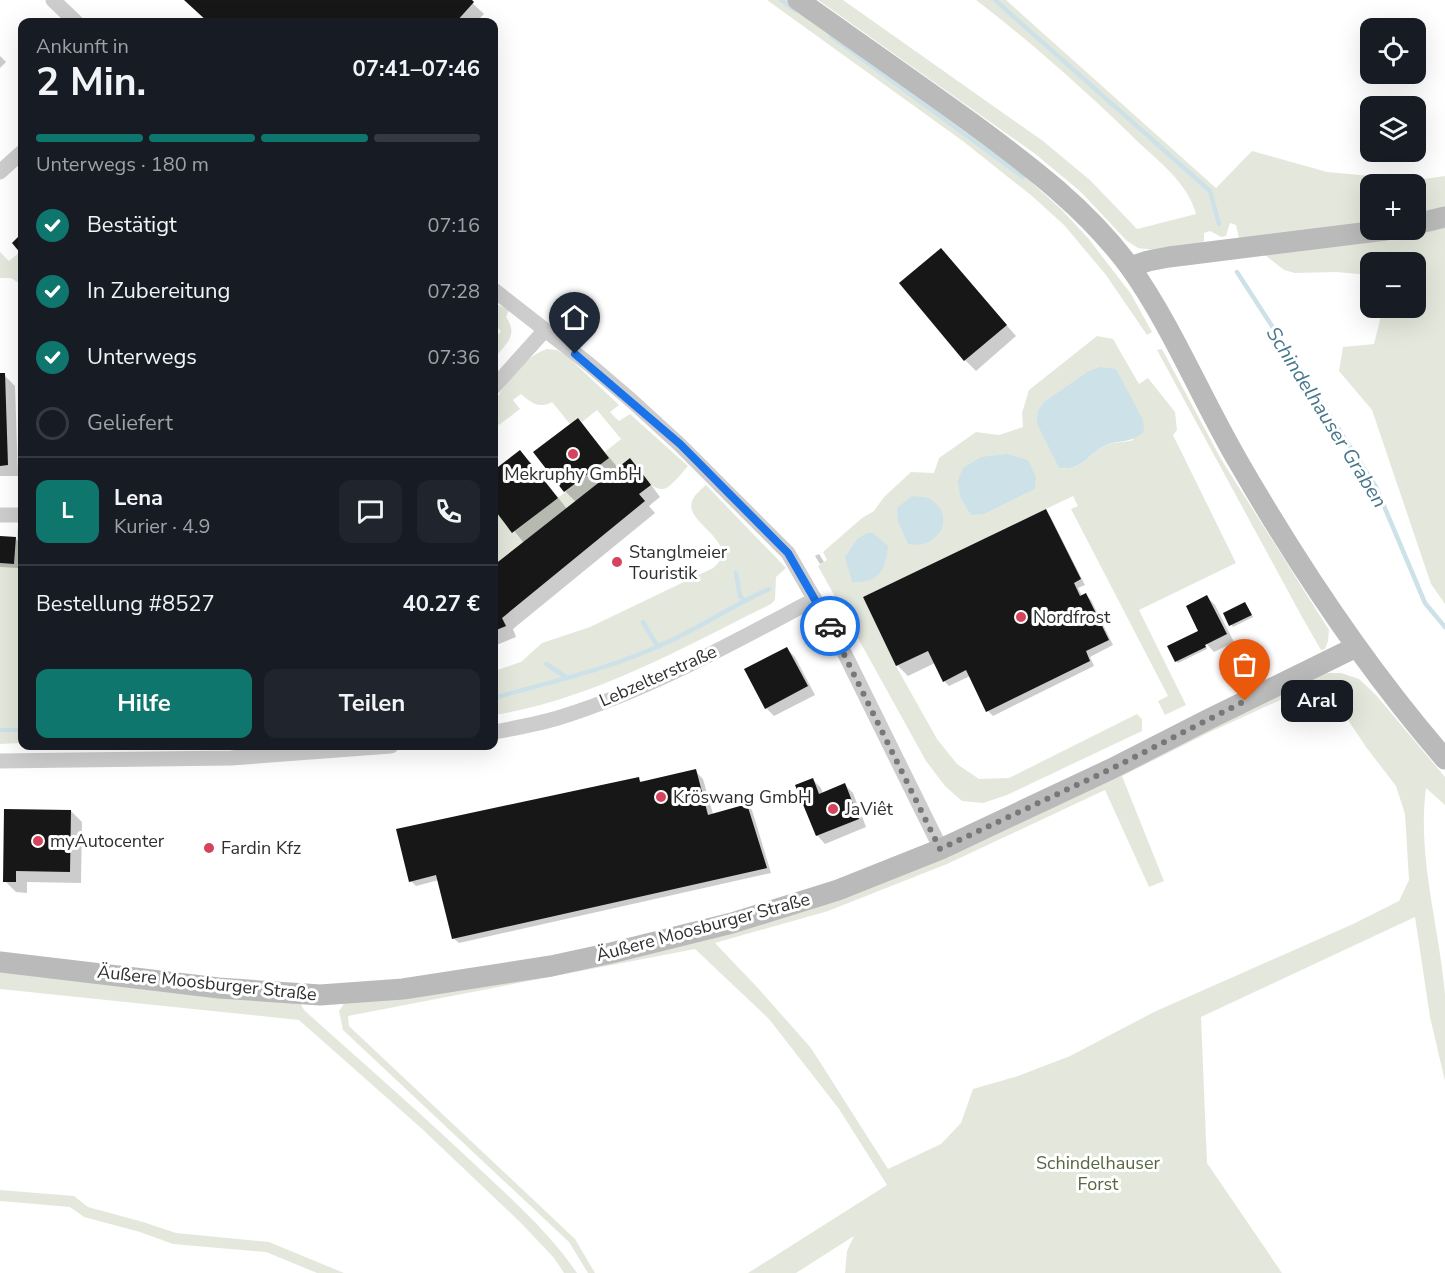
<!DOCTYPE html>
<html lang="de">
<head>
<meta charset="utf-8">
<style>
	body { margin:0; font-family:"Nunito Sans",sans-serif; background:#20242c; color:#f1f3f6; height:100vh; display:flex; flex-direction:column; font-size:22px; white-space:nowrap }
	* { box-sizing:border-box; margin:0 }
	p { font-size:20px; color:#9ea1a6 }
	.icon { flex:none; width:33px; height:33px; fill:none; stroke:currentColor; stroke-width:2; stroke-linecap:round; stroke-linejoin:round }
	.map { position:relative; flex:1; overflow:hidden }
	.side { position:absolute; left:18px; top:18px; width:480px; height:732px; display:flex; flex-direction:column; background:#171b24; border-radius:12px; box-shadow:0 6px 24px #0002 }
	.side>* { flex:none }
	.fabs { position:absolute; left:1360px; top:18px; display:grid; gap:12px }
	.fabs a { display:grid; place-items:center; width:66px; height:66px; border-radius:12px; background:#171b24; box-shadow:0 6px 24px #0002; font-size:30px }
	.pin { position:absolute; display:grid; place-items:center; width:51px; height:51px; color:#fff; margin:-62px -26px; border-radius:50% 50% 50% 0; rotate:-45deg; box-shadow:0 0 6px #0007 }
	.pin .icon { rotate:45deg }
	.courier { position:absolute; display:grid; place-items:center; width:60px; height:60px; margin:-30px; border:4px solid #1a73e8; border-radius:50%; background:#fff; color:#222; box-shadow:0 2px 8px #0007 }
	.bubble { position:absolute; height:42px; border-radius:12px; background:#171b24; box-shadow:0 6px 24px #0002; font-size:20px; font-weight:700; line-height:42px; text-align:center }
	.headline em { font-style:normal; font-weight:700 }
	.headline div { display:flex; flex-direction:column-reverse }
	.headline { display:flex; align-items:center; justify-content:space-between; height:102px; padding:0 18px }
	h1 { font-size:39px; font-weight:700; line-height:45px }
	.bar { display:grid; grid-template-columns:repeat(4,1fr); gap:9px 6px; align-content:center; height:72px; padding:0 18px }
	.bar i { height:8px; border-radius:4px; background:#363941 }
	.bar .current { background:#0f766e }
	.bar p { grid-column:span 4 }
	.line { display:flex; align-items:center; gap:15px; padding:0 18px; border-top:2px solid #363941 }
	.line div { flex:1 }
	.round { display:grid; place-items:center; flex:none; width:63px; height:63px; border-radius:12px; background:#20242c }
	ol { padding:0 18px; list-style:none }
	li { display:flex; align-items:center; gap:18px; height:66px }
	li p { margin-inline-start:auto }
	li .icon { padding:6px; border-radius:50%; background:#0f766e; color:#fff; stroke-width:4 }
	li:last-child { color:#9ea1a6 }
	li i { width:33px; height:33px; border:3px solid #363941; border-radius:50% }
	.button { display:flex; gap:12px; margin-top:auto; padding:12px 18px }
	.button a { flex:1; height:69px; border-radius:12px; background:#0f766e; color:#fff; font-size:24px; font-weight:700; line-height:69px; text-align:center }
	.button a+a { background:#20242c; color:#f1f3f6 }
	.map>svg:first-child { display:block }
	.green { fill:#e4e8dc; fill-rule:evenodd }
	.water { fill:#cde1e9 }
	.shadow { fill:#0003 }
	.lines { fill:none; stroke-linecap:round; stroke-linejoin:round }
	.stream { stroke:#cde1e9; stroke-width:4.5 }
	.building { fill:#171717 }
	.street { stroke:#cdcdcd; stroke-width:15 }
	.secondary { stroke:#bababa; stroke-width:21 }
	.done { stroke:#787878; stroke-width:6; stroke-dasharray:0 10.8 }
	.route { stroke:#1a73e8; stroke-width:8 }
	.poi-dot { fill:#d4445c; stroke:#fff; stroke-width:2 }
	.labels { text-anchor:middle; stroke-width:6; stroke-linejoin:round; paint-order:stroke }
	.poi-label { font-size:18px; fill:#303030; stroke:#fff; text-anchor:start }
	.street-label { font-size:18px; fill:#303030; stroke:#fff }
	.park-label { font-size:18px; fill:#566741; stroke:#fff }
	.water-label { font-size:20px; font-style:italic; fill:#45768a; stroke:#fff }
</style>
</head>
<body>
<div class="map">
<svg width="1445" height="1273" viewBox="0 0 1445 1273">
	<rect width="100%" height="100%" fill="#fff"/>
	<g class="green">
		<polygon points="767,0 788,0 1009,162 1062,210 1088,238 1131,294 1152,332 1147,335 1106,275 1064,225 1032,196 964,142"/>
		<path d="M818,0H843L1043,141L1091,181L1137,229L1196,214C1188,183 1158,161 1136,140C1085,90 1032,43 976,0H1006L1216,188L1252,151L1327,172L1416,180L1445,176V209L1416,216V184H1371V225L1239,238L1236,225L1230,223L1226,236L1221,237L1210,231L1204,233V241L1196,245L1154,250L1138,248L1127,241L1081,192L1034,153Z"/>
		<polygon points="1445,224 1445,604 1431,584 1372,410 1339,371 1343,347 1374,344 1383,308 1416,308 1416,262 1371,262 1371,275 1336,272 1295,273 1284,270 1255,247 1379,238"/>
		<polygon points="0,252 9,261 20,252 22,255 22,282 17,282 11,278 0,278"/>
		<path d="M494,303L509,310L506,317C519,336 506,343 494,359V340L501,331L494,325Z"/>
		<path d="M1097,336L1113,339L1139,384L1148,378L1175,412L1177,430L1173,435L1236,563L1139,610L1186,705L1165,715L1158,701L1168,696L1071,509L1078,506L1073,496L863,597L896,666L937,739L957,764L979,779L1009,778L1137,714L1142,719V731L1007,795L983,803L962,801L945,786L926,761L818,566L827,560L823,552L862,518L874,511L884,497L911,472L934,473L939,458L976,432L999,435L1023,427L1022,413L1029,390ZM1044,402L1134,440C1125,442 1114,442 1106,445C1088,453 1083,471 1059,468Z"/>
		<path d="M547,349L557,350L567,356L619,405L610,412L619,421L630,414L688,466C682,473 675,482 668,487C652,497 638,467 630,458L494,565V509L513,533L609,458L605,452L621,439L597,410L582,422L578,418L570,424L552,402C539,409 531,403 521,394L513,400L520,409L499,425L494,419V401C508,383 524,356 547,349Z"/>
		<polygon points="1162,349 1221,459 1329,630 1328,641 1325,649 1321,650 1302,617 1157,350"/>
		<path d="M706,485L786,568L776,577L775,600L771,604C684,647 591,700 494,715V671L521,662L542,643L590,627L713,568C745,542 680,523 693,499C695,494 702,489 706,485Z"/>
		<polygon points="18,526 22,526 22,743 0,744 0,563 14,564"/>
		<path d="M1327,673H1341L1359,679L1376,695L1445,777V805L1426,788C1417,857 1439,925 1445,994C1445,1022 1445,1052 1445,1081L1430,1017L1415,917L1201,1017L1207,1163L1282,1273H845L847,1251L854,1236L796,1273H748L887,1185L839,1109L769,1019L695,949L348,1016L349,1026L575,1239L595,1273H588L569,1242L343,1030L339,1011L345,1002L775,914L1301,682ZM1322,681L1366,747L1396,786L1405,814L1409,880L1399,901L1353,924L1154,1012L1070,1056L1018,1076L973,1089L961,1123L941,1144L888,1169L811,1048L757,987L715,943L828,911L947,864L1105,790L1149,887L1164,881L1122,776L1208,733Z"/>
		<path d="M0,972L300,1003L304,1010C364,1064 425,1117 484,1173C517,1204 551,1235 577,1273H564L554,1258L519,1221L421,1128L299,1020L0,989Z"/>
		<polygon points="0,1190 74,1196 88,1207 143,1222 176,1233 269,1242 344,1273 317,1273 266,1252 173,1244 140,1232 84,1217 70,1207 0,1201"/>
	</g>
	<g class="water">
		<path d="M1100,367L1116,369L1143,420L1144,432C1128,445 1118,439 1104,446C1087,455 1082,471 1059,468L1037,424L1038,411L1044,402L1089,371Z"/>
		<polygon points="1007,454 1028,460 1036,477 1035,489 984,514 971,515 960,497 958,480 963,468 981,457"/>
		<path d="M912,496C917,497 926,496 930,499C958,517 938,550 908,544L898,522L897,508Z"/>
		<path d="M867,533H873L888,546C886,569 879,584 852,582L845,557L858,538Z"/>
	</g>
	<g class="shadow">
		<polygon points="185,0 469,0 484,14 476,22 209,22"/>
		<polygon points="0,56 6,62 0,68"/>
		<polygon points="941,250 1016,336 976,371 965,360"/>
		<polygon points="0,375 4,375 15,386 18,476 0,476"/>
		<polygon points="578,420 619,469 630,460 641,471 660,497 649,506 655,513 513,629 516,637 494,646 494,567 524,543 494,506 494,472 520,452 531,463 567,509 576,502 565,491 535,453"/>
		<polygon points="1045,511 1050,516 1085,585 1078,588 1082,596 1086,595 1091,600 1113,645 1090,657 1094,666 993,716 988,711 970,676 949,686 944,681 935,663 908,676 897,665"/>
		<polygon points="0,537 15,538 20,543 18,568 0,567"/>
		<polygon points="819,554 824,562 820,564 815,556"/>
		<polygon points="1207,597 1215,605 1234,642 1214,652 1204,641 1207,649 1178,663 1176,661 1200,632"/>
		<polygon points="1247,606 1253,617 1233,627 1225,614"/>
		<polygon points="787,649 795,657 815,695 774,716 766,708"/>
		<polygon points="695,771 703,779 713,814 747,805 752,810 771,873 459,943 453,938 439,880 416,886 411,881 638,779 643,783"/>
		<polygon points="813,780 821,788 823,794 845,785 853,793 866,827 825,844 817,835"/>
		<polygon points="71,811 82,822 81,883 27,882 27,893 16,892 5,881"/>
	</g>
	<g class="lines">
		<g class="stream">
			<polyline points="781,0 795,10"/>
			<polyline points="995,0 1210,191 1219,224"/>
			<polyline points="831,36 1023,177"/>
			<polyline points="1237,272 1376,487 1425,603 1445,627"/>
			<polyline points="736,573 740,596 744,600"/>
			<polyline points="643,622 658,647"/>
			<polyline points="546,664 566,677"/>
			<path d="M494,698C549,682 606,670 659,646C697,630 731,606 769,589"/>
			<polyline points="0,730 22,730"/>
		</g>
	</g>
	<g class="building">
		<polygon points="184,0 472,0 474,2 456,22 208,22"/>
		<polygon points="22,233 22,255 12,243"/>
		<polygon points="941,248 1007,325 964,361 899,283"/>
		<polygon points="0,373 5,373 8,465 0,466"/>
		<polygon points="578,418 609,458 564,492 533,452"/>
		<polygon points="520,450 558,498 512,533 494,509 494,470"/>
		<polygon points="630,458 651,485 639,494 645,501 502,618 506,626 494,631 494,565"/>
		<polygon points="1046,509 1081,579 1074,583 1080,596 1086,593 1109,640 1086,651 1090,661 986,712 966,670 943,682 928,651 896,666 863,597"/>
		<polygon points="0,536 16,537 14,564 0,563"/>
		<polygon points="1207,595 1227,634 1205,645 1206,647 1175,662 1167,646 1198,631 1186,606"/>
		<polygon points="1245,602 1252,615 1229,626 1223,613"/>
		<polygon points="787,647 808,686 765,709 744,669"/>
		<polygon points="696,769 708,815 747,804 767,868 452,939 436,875 409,882 396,829 639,777 640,782"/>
		<polygon points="813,778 819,794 845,783 859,819 816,836 795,785"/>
		<polygon points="4,809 71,810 70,872 16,871 16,882 3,882"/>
	</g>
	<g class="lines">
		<g class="street">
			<polyline points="53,0 76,22"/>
			<polyline points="0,172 22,152"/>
			<polyline points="494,290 590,365 632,401 679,444 788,553 838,640 941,849"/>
			<polyline points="494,387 545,330"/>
			<polyline points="0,515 22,515"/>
			<path d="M494,732C516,728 539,724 561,717C650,689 733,643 815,599"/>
			<polyline points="0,761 231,758 391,746"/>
		</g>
		<g class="secondary">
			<path d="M798,0C856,41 915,82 973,124C1030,166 1087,209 1130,267C1172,326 1202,400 1239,463C1299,567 1366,668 1445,759"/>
			<polyline points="1416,224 1445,217"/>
			<polyline points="1130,267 1148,261 1169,257 1386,230"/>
			<polyline points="0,962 219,988 320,995 403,989 551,966 611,953 732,923 838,890 941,849 1111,769 1207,720 1356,647"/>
		</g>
	</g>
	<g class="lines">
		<polyline class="done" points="830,626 940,849 1111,769 1245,701"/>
		<polyline class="route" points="575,354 680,444 788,553 830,626"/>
	</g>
	<g class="poi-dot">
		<circle cx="573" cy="454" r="6"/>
		<circle cx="617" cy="562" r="6"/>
		<circle cx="1021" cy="617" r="6"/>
		<circle cx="661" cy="797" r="6"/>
		<circle cx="833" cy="809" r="6"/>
		<circle cx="38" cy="841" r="6"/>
		<circle cx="209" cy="848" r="6"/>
	</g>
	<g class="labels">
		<g class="poi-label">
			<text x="573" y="480" text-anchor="middle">Mekruphy GmbH</text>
			<text x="629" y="558">Stanglmeier<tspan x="629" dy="21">Touristik</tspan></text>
			<text x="1033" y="623">Nordfrost</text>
			<text x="673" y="803">Kröswang GmbH</text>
			<text x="845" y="815">JaViêt</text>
			<text x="50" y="847">myAutocenter</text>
			<text x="221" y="854">Fardin Kfz</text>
		</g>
		<g class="street-label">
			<text transform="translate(658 676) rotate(-24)" y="6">Lebzelterstraße</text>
			<text transform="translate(703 927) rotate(-15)" y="6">Äußere Moosburger Straße</text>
			<text transform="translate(207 983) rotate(6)" y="6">Äußere Moosburger Straße</text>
		</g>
		<g class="park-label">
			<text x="1098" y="1169">Schindelhauser<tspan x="1098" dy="21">Forst</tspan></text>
		</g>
		<g class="water-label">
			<text transform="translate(1327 417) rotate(58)" y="7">Schindelhauser Graben</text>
		</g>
	</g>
</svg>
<div class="fabs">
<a><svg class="icon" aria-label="locate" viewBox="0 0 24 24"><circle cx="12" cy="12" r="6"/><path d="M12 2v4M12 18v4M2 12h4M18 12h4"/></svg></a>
<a><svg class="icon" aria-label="layers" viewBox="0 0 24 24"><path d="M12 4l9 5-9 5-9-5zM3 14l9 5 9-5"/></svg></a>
<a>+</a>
<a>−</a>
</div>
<div class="pin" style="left:1245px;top:701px;background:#ea580c"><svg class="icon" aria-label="bag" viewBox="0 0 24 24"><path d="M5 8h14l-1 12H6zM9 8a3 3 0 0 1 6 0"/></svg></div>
<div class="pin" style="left:575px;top:354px;background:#1f2937"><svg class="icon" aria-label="home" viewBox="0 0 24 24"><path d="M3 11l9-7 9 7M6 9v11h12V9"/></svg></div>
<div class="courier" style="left:830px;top:626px"><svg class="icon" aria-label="car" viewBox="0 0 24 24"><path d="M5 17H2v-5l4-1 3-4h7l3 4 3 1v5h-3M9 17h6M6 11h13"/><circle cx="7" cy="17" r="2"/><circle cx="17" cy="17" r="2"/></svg></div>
<div class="bubble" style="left:1281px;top:680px;width:72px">Aral</div>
<section class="side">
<div class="headline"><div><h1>2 Min.</h1><p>Ankunft in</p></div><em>07:41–07:46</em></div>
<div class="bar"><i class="current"></i><i class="current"></i><i class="current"></i><i></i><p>Unterwegs · 180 m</p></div>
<ol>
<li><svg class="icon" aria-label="check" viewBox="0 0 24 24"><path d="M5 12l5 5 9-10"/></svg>Bestätigt<p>07:16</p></li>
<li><svg class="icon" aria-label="check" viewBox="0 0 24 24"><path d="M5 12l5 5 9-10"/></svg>In Zubereitung<p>07:28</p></li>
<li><svg class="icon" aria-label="check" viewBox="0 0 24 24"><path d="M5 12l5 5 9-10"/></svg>Unterwegs<p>07:36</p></li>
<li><i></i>Geliefert</li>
</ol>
<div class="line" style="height:108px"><b class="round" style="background:#0f766e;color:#fff">L</b><div><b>Lena</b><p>Kurier · 4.9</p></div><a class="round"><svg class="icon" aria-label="chat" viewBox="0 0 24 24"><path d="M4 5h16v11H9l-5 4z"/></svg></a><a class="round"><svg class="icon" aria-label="phone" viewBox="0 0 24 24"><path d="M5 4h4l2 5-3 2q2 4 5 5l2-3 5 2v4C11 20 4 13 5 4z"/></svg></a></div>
<div class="line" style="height:78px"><div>Bestellung #8527</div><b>40.27 €</b></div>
<div class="button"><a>Hilfe</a><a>Teilen</a></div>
</section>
</div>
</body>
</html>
